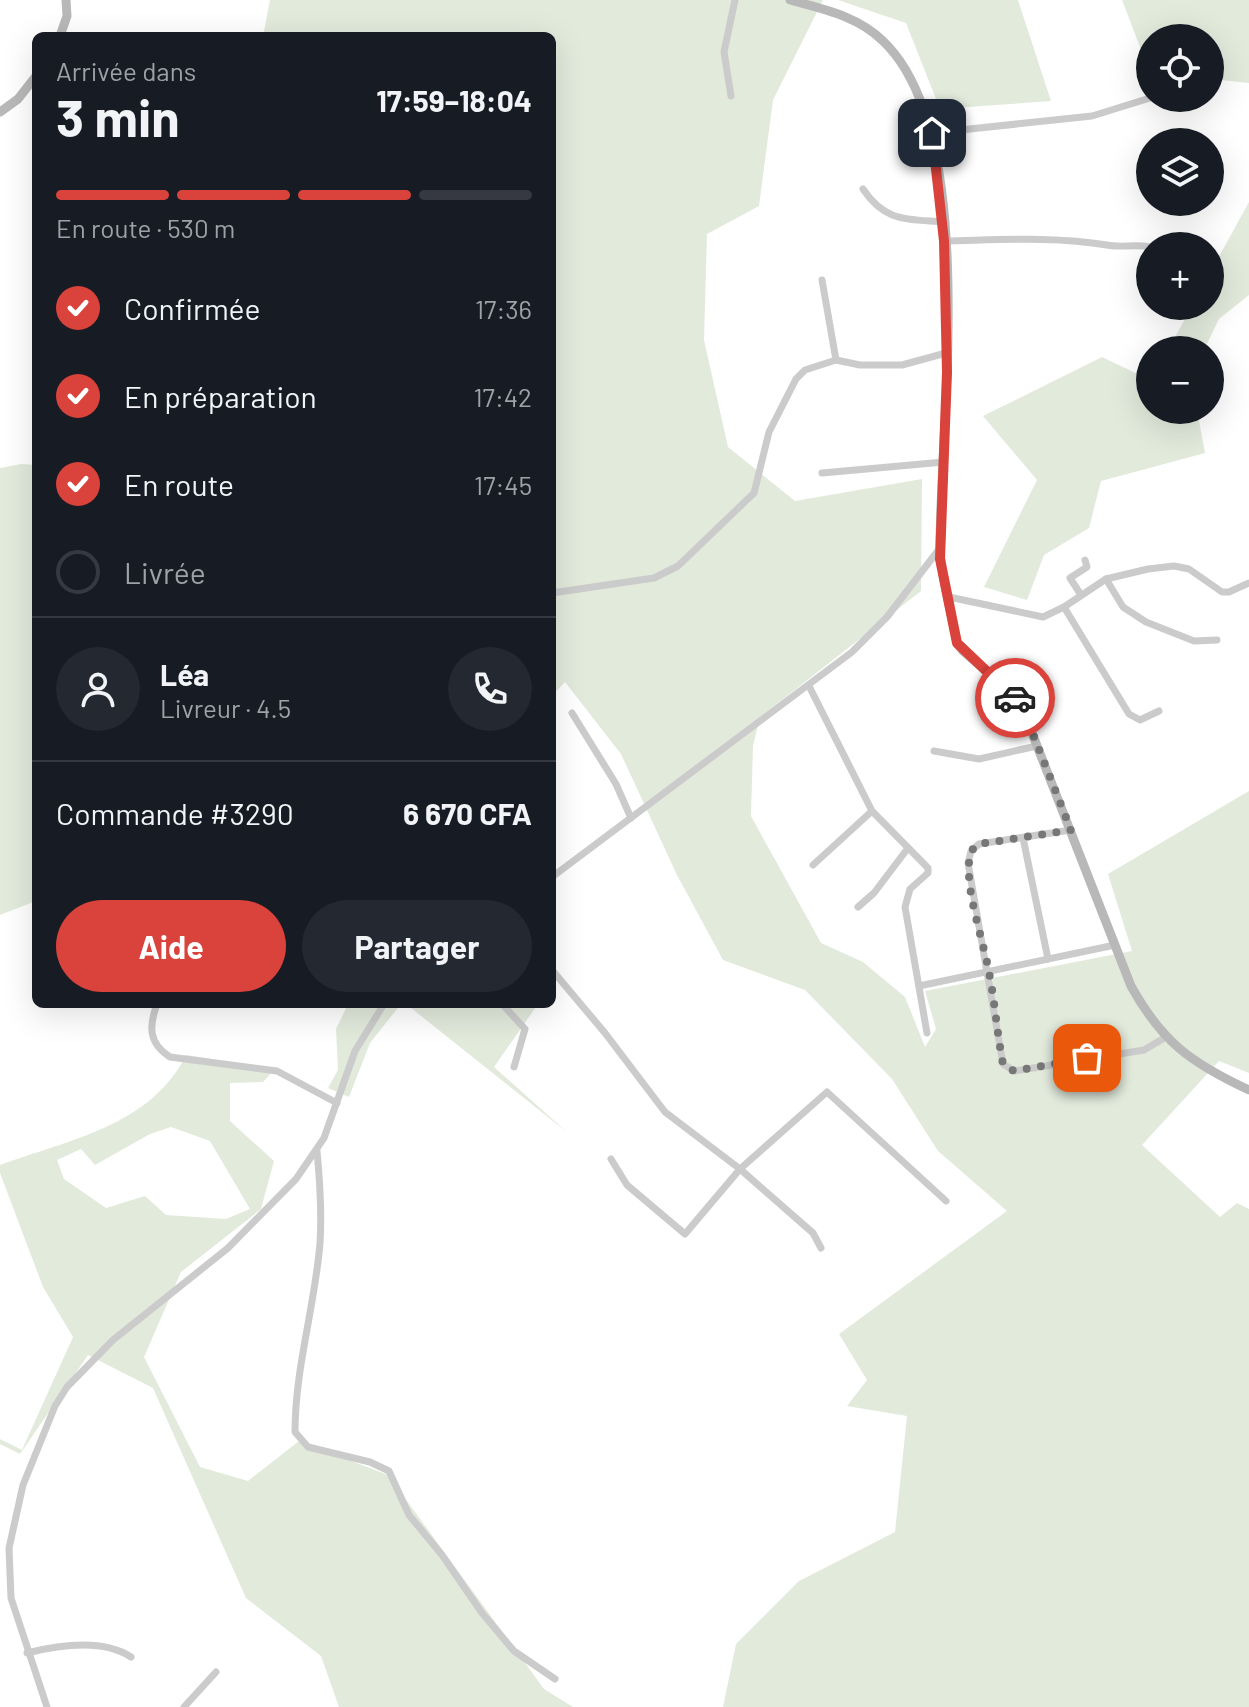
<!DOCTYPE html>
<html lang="fr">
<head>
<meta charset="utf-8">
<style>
	body { margin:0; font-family:Barlow,sans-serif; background:#242831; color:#f1f3f6; height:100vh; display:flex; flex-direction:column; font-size:30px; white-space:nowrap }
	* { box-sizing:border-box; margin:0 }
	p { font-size:26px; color:#9ea1a6 }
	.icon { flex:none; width:44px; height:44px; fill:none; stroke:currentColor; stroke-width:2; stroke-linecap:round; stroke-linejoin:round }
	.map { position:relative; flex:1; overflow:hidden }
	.drawer { position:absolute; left:32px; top:32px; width:524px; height:976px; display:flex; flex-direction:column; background:#171b24; border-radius:12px; box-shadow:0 8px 32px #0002 }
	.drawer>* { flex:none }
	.tools { position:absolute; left:1136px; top:24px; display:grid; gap:16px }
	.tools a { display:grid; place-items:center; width:88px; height:88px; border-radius:50%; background:#171b24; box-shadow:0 8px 32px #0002; font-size:40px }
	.pin { position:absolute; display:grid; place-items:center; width:68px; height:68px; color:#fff; margin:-34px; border-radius:16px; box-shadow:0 4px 12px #0006 }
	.courier { position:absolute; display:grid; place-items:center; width:80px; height:80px; margin:-40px; border:6px solid #da433b; border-radius:50%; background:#fff; color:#222; box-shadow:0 2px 10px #0007 }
	.summary em { font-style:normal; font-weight:700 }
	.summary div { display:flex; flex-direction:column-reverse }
	.summary { display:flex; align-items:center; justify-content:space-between; height:136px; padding:0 24px }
	h1 { font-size:52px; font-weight:700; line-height:60px }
	.bar { display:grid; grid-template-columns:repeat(4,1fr); gap:12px 8px; align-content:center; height:96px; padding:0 24px }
	.bar i { height:10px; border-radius:6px; background:#363941 }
	.bar .active { background:#da433b }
	.bar p { grid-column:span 4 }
	.line { display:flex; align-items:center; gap:20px; padding:0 24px; border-top:2px solid #363941 }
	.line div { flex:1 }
	.round { display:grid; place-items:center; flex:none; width:84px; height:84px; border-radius:42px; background:#242831 }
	ol { padding:0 24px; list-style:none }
	li { display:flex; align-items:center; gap:24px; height:88px }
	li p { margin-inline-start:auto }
	li .icon { padding:8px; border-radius:50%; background:#da433b; color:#fff; stroke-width:4 }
	li:last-child { color:#9ea1a6 }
	li i { width:44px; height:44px; border:4px solid #363941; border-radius:50% }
	.button { display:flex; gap:16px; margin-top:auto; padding:16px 24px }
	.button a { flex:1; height:92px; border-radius:48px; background:#da433b; color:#fff; font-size:32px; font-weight:700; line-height:92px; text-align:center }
	.button a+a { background:#242831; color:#f1f3f6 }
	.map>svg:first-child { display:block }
	.green { fill:#e2eadc; fill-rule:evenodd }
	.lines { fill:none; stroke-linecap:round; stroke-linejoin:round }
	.street { stroke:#cbcbcb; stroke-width:7 }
	.secondary { stroke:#b8b8b8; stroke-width:9 }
	.done { stroke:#777; stroke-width:8; stroke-dasharray:0 14.4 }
	.route { stroke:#da433b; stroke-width:10 }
</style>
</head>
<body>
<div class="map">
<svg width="1249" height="1707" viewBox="0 0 1249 1707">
	<rect width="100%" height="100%" fill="#fff"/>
	<g class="green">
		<polygon points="270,0 823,0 773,100 759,206 707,234 704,340 728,447 795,501 922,479 921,591 760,717 753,746 751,816 821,943 863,962 905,997 925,1047 936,1029 925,991 1132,951 1108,874 1249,791 1249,1073 1219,1061 1142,1145 1220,1217 1237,1203 1249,1209 1249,1707 723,1707 736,1644 799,1581 895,1532 907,1416 847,1406 867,1380 839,1334 1007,1211 938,1151 892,1079 805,990 723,960 677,875 621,754 565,682 552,696 552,36 263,36"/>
		<polygon points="838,0 1018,0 1051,101 940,109 906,23"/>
		<polygon points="1122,0 1249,0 1249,83 1210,79 1210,38 1150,38 1150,73"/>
		<polygon points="1249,202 1249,295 1219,319 1204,350 1168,350 1192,306 1210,306 1210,273"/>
		<polygon points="1102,357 1150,380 1150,410 1197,410 1205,453 1101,481 1089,528 1044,555 1027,600 984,587 1037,480 983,416"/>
		<polygon points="21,464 36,465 36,901 0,915 0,468"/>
		<polygon points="348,1004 401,1004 370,1043 349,1097 328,1088 338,1070 336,1029"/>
		<polygon points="406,1004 538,1004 494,1067 663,1218 568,1133"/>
		<path d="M186,1055L275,1069L263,1082L230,1083V1121L274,1161L261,1209L181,1272L144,1357L200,1467L248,1481L299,1441L388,1475L544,1689L573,1707H339L321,1656L246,1598L153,1388L88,1355L20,1454L0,1444V1439L22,1450L73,1337L43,1287L0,1173V1165C68,1140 151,1126 186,1055ZM171,1127L210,1141L250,1209L226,1219L166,1215L145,1196L106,1208L64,1179L57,1160L81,1149L95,1165L150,1134Z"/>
	</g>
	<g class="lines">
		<g class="street">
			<polyline points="731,96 724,52 735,0"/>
			<polyline points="932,133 1092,116 1150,98"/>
			<path d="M863,189C885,222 906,219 943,222"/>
			<path d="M944,241C999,240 1054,236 1107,245C1121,248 1134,244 1150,247"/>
			<polyline points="822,280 836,360"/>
			<polyline points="822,473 944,462"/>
			<polyline points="1106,579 1123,607 1146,622 1194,641 1217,640"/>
			<polyline points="552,593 654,578 678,566 754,493 769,432 796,379 805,370 836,360 860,365 902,365 946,353"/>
			<polyline points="1081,595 1070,578 1087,567 1085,560"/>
			<polyline points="949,597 1043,617 1064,607 1106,579 1148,569 1174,566 1189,569 1222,592 1229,592 1249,583"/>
			<polyline points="1064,607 1129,714 1140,720 1159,711"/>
			<polyline points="809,686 872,811 928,868 928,873 910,889 905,907 927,1033"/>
			<polyline points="572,713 616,784 631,818"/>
			<polyline points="934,751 979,759 1037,746"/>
			<polyline points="1071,830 979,844 971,851 968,863 1003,1064 1014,1071 1027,1069 1144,1050 1166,1037"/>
			<polyline points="1023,838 1048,959"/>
			<polyline points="813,865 872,811"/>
			<polyline points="552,877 852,652 887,617 940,548"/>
			<polyline points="858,907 874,893 908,848"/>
			<polyline points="552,970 605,1033 665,1112 740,1169 813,1233 821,1248"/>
			<polyline points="919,986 1115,945"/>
			<path d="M157,1004C149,1026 148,1043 170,1057L277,1071L337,1103"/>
			<polyline points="502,1004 525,1029 514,1067"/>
			<path d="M317,1151C320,1182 322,1212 320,1243C315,1306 295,1368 295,1432L308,1447L370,1462L389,1471L409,1515L442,1555L482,1613L514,1651L555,1679"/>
			<polyline points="611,1159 627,1185 685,1234 740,1169 827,1092 946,1201"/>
			<path d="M27,1653C59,1645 102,1638 131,1657"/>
			<polyline points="47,1707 11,1598 9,1548 23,1485 55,1406 67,1387 113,1340 228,1248 296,1179 324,1138 355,1051 384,1004"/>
			<polyline points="184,1707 216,1672"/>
		</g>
		<g class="secondary">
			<path d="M790,0C823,9 858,16 883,41C980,133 940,420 940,547C940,573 952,615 957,643L962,650L1008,690L1023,710L1131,986C1162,1042 1191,1063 1249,1090"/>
			<polyline points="60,36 67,16 66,0"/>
			<polyline points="0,112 18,99 36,76"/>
		</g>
	</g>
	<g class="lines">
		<path class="done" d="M1015,698L1027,719L1071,830L979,844L971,851C962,883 983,938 989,972C995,1003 997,1033 1003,1064L1014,1071L1087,1058"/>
		<polyline class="route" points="932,133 944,241 947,372 940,559 957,643 1015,698"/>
	</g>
</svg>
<div class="tools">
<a><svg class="icon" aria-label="locate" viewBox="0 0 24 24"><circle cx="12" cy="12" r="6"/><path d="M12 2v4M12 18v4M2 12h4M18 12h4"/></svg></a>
<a><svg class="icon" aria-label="layers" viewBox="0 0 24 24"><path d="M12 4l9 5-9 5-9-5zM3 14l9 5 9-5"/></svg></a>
<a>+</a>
<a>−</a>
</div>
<div class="pin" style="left:1087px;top:1058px;background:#ea580c"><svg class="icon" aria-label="bag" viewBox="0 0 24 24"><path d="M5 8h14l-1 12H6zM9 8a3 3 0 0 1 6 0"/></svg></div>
<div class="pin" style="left:932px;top:133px;background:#1f2937"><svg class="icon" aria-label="home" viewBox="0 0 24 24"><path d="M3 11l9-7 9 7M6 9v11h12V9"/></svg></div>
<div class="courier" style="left:1015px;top:698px"><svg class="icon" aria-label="car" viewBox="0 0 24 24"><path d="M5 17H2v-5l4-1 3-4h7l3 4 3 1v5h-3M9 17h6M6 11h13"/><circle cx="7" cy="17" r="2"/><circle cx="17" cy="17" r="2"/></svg></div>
<section class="drawer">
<div class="summary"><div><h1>3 min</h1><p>Arrivée dans</p></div><em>17:59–18:04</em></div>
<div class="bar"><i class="active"></i><i class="active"></i><i class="active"></i><i></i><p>En route · 530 m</p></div>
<ol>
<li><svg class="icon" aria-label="check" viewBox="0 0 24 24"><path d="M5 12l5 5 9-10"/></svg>Confirmée<p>17:36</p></li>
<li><svg class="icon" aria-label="check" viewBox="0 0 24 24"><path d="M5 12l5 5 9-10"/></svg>En préparation<p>17:42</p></li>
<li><svg class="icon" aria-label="check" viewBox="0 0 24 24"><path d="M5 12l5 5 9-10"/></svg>En route<p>17:45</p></li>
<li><i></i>Livrée</li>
</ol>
<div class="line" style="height:144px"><a class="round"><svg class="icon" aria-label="person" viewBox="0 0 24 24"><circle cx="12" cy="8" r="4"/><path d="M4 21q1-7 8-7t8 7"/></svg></a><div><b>Léa</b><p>Livreur · 4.5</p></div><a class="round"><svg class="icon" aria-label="phone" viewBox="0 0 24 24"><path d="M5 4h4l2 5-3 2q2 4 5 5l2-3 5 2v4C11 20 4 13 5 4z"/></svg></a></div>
<div class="line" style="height:104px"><div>Commande #3290</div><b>6 670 CFA</b></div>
<div class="button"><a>Aide</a><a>Partager</a></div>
</section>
</div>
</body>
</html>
